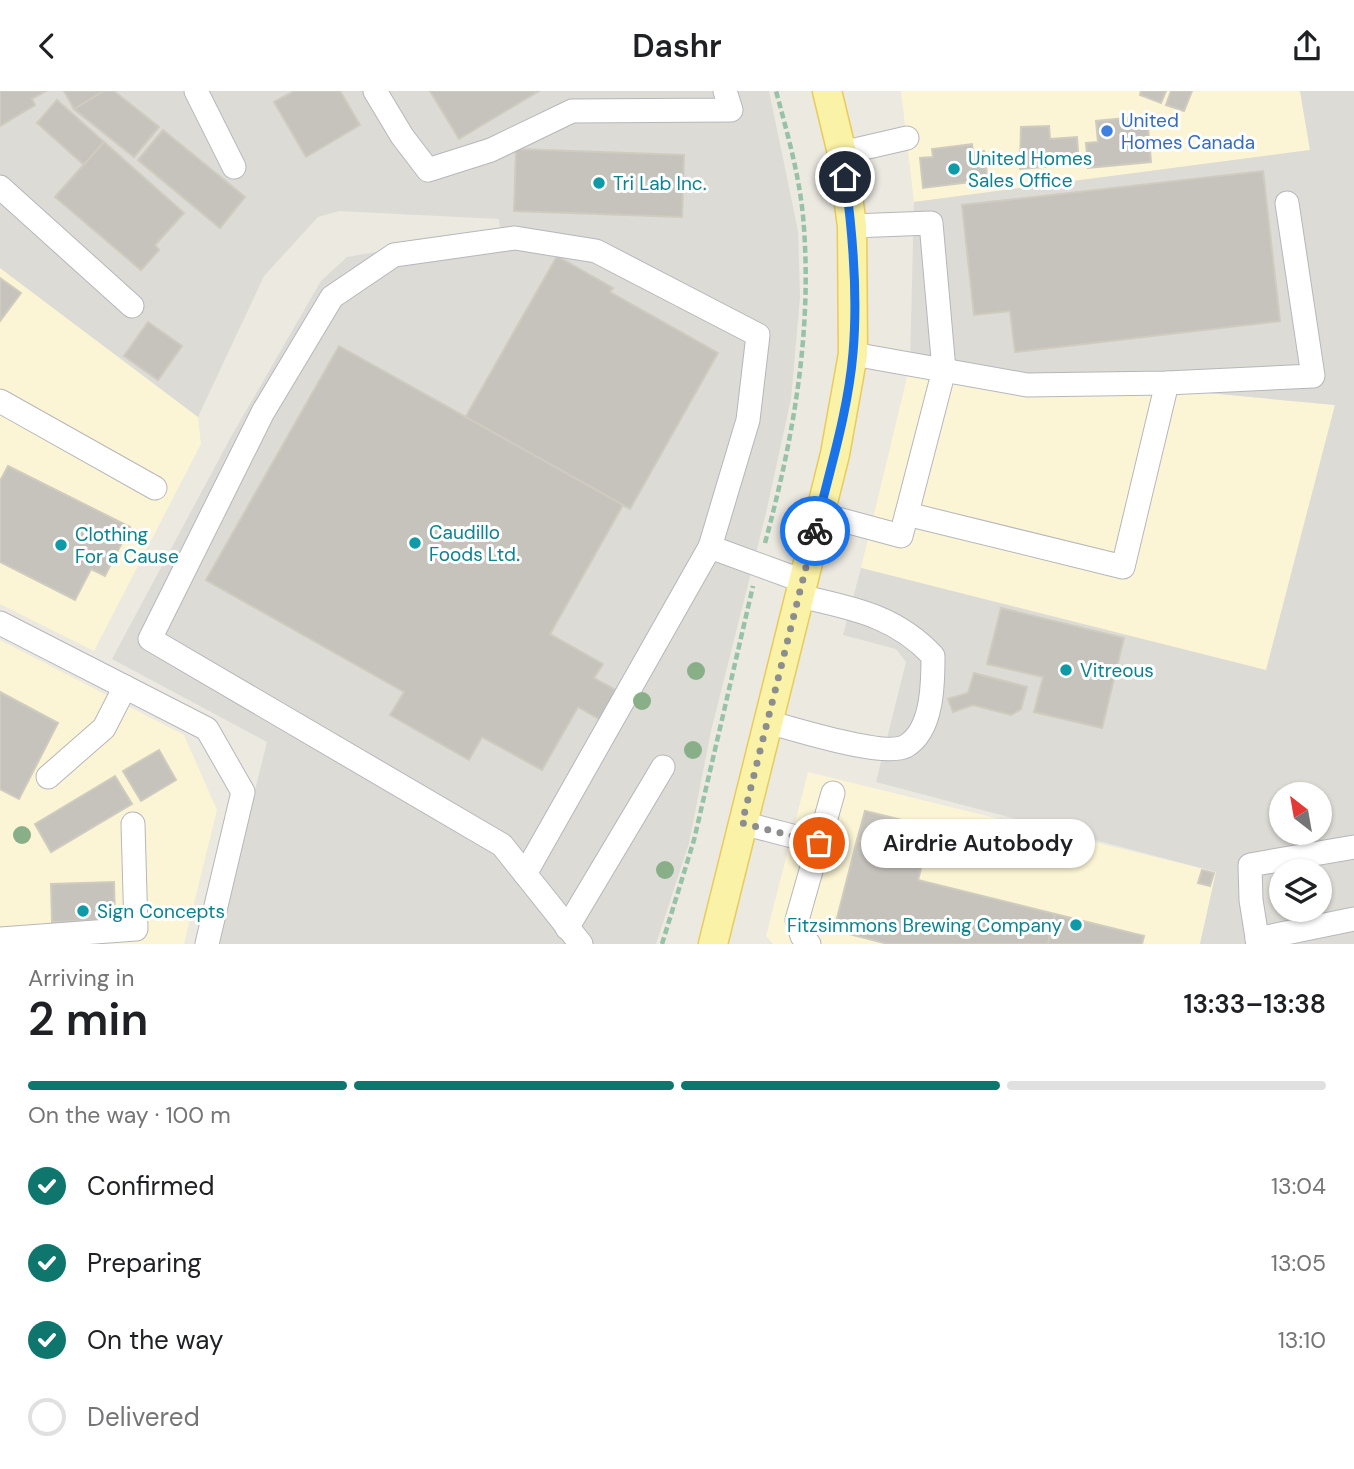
<!DOCTYPE html>
<html lang="en">
<head>
<meta charset="utf-8">
<style>
	body { margin:0; font-family:"DM Sans",sans-serif; background:#f6f6f6; color:#202124; height:100vh; display:flex; flex-direction:column; font-size:26px; white-space:nowrap }
	* { box-sizing:border-box; margin:0 }
	p { font-size:23px; color:#757577 }
	.icon { flex:none; width:38px; height:38px; fill:none; stroke:currentColor; stroke-width:2; stroke-linecap:round; stroke-linejoin:round }
	.map { position:relative; height:853px; overflow:hidden }
	.details { display:flex; flex-direction:column; background:#fff; flex:1 }
	.details>* { flex:none }
	.needle { width:46px; rotate:329deg }
	.buttons { position:absolute; left:1269px; top:691px; display:grid; gap:14px }
	.buttons a { display:grid; place-items:center; width:63px; height:63px; border-radius:50%; background:#fff; box-shadow:0 2px 5px #0004; font-size:35px }
	.pin { position:absolute; display:grid; place-items:center; width:60px; height:60px; color:#fff; margin:-30px; border:4px solid #fff; border-radius:50%; box-shadow:0 2px 7px #0007 }
	.courier { position:absolute; display:grid; place-items:center; width:70px; height:70px; margin:-35px; border:5px solid #1a73e8; border-radius:50%; background:#fff; color:#222; box-shadow:0 2px 9px #0007 }
	.bubble { position:absolute; height:49px; border-radius:24px; background:#fff; box-shadow:0 2px 5px #0004; font-size:23px; font-weight:600; line-height:49px; text-align:center }
	.head em { font-style:normal; font-weight:600 }
	.head div { display:flex; flex-direction:column-reverse }
	.head { display:flex; align-items:center; justify-content:space-between; height:119px; padding:0 28px }
	h1 { font-size:46px; font-weight:600; line-height:52px }
	.bar { display:grid; grid-template-columns:repeat(4,1fr); gap:10px 7px; align-content:center; height:84px; padding:0 28px }
	.bar i { height:9px; border-radius:5px; background:#e0e0e0 }
	.bar .on { background:#0f766e }
	.bar p { grid-column:span 4 }
	ol { padding:0 28px; list-style:none }
	li { display:flex; align-items:center; gap:21px; height:77px }
	li p { margin-inline-start:auto }
	li .icon { padding:7px; border-radius:50%; background:#0f766e; color:#fff; stroke-width:4 }
	li:last-child { color:#757577 }
	li i { width:38px; height:38px; border:4px solid #e0e0e0; border-radius:50% }
	header { display:flex; justify-content:space-between; align-items:center; height:91px; padding:0 28px; background:#fff; font-size:32px; font-weight:600 }
	.map>svg:first-child { display:block }
	.commercial { fill:#fbf5d5 }
	.industrial { fill:#dcdbd5; fill-rule:evenodd }
	.building { fill:#c6c3bd; stroke:#cfcbbf; stroke-width:2 }
	.lines { fill:none; stroke-linecap:round; stroke-linejoin:round }
	.minor-casing { stroke:#b6b7bc; stroke-width:25 }
	.major-casing { stroke:#e8cb5c; stroke-width:31 }
	.path { stroke:#97c2a7; stroke-width:4.5; stroke-dasharray:7 3.5; stroke-linecap:butt }
	.minor { stroke:#fff; stroke-width:23 }
	.major { stroke:#faf2a6; stroke-width:28 }
	.tree { fill:#89af89 }
	.done { stroke:#8c8d8d; stroke-width:7; stroke-dasharray:0 12.6 }
	.route { stroke:#1a73e8; stroke-width:9 }
	.shop-dot { fill:#3f7fe0; stroke:#fff; stroke-width:2.5 }
	.culture-dot { fill:#0f9aa8; stroke:#fff; stroke-width:2.5 }
	.labels { text-anchor:middle; stroke-width:6; stroke-linejoin:round; paint-order:stroke }
	.shop-label { font-size:19px; fill:#366cbe; stroke:#fff; text-anchor:start }
	.culture-label { font-size:19px; fill:#0d838f; stroke:#fff; text-anchor:start }
</style>
</head>
<body>
<header><svg class="icon" aria-label="back" viewBox="0 0 24 24"><path d="M15 5l-7 7 7 7"/></svg>Dashr<svg class="icon" aria-label="share" viewBox="0 0 24 24"><path d="M12 15V3M7 8l5-5 5 5M5 13v7h14v-7"/></svg></header>
<div class="map">
<svg width="1354" height="853" viewBox="0 0 1354 853">
	<rect width="100%" height="100%" fill="#ebe9e0"/>
	<g class="commercial">
		<polygon points="901,0 1300,0 1310,59 914,111"/>
		<polygon points="0,177 198,326 201,353 94,560 0,513"/>
		<polygon points="910,274 1335,314 1266,580 861,477"/>
		<polygon points="0,549 184,644 217,719 184,853 0,853"/>
		<polygon points="808,681 1216,781 1200,853 773,853 766,845"/>
	</g>
	<g class="industrial">
		<polygon points="0,0 769,0 798,140 800,206 791,308 766,422 711,640 689,752 656,853 217,853 267,651 112,568 232,344 321,190 347,166 500,139 499,128 339,120 318,126 264,185 198,326 0,177"/>
		<path d="M1300,0H1354V853H1200L1216,781L876,691L906,571L896,558L843,544L861,477L1266,579L1335,314L910,274L914,111L1310,59ZM1281,704H1320V742H1281ZM1281,780H1320V819H1281Z"/>
	</g>
	<g class="building">
		<polygon points="0,0 46,0 32,8 35,14 0,35"/>
		<polygon points="64,0 104,0 74,18"/>
		<polygon points="104,0 114,0 159,36 134,66 74,18"/>
		<polygon points="294,0 340,0 360,34 306,66 274,11"/>
		<polygon points="430,0 539,0 459,48"/>
		<polygon points="1141,0 1166,0 1161,12 1140,4"/>
		<polygon points="1171,0 1192,0 1184,20 1166,14"/>
		<polygon points="57,9 104,51 84,74 37,32"/>
		<polygon points="1147,25 1151,71 1088,77 1086,52 1098,51 1096,30"/>
		<polygon points="1049,35 1050,48 1077,46 1079,73 1020,78 1021,36"/>
		<polygon points="163,39 245,106 220,137 138,69"/>
		<polygon points="104,51 184,122 155,154 159,159 141,179 55,106"/>
		<polygon points="972,53 973,61 984,60 988,89 923,97 920,67 933,66 932,58"/>
		<polygon points="516,58 684,64 682,126 514,120"/>
		<polygon points="1263,80 1280,230 1015,261 1010,220 974,224 962,114"/>
		<polygon points="557,165 613,197 610,201 718,262 630,418 465,327"/>
		<polygon points="0,187 21,202 0,230"/>
		<polygon points="148,231 182,255 158,289 124,265"/>
		<polygon points="339,255 623,414 550,543 603,573 594,587 621,602 604,631 578,616 542,679 482,646 469,669 390,624 404,601 206,489"/>
		<polygon points="8,375 130,436 105,485 91,478 75,509 0,471 0,390"/>
		<polygon points="1001,517 1124,547 1102,637 1034,621 1043,586 987,573"/>
		<polygon points="974,582 1027,596 1021,618 1011,624 973,614 953,621 948,608 968,602"/>
		<polygon points="0,601 58,632 19,708 0,698"/>
		<polygon points="159,659 176,689 141,710 123,680"/>
		<polygon points="115,685 132,713 51,761 35,733"/>
		<polygon points="865,720 931,736 924,766 857,749"/>
		<polygon points="857,749 924,766 918,789 1055,823 1048,853 888,853 834,839"/>
		<polygon points="1202,779 1214,782 1210,795 1198,792"/>
		<polygon points="114,791 115,829 52,831 51,793"/>
		<polygon points="1055,823 1144,845 1142,853 1048,853"/>
	</g>
	<g class="lines">
		<defs>
			<g id="minor">
				<polyline points="196,0 234,76"/>
				<polyline points="375,0 402,45 428,79 491,59 572,20 731,19 725,0"/>
				<polyline points="842,62 907,47"/>
				<polyline points="0,96 132,215"/>
				<polyline points="853,263 1027,294 1167,292 1313,285 1287,112"/>
				<polyline points="0,310 155,397"/>
				<polyline points="819,423 901,445 944,279 931,132 852,135"/>
				<polyline points="907,423 1123,476 1167,292"/>
				<polyline points="0,532 207,638 243,701 207,853"/>
				<path d="M768,631C794,638 885,667 906,655C933,639 933,592 933,565C895,524 851,517 799,505"/>
				<polyline points="48,686 104,637 125,596"/>
				<polyline points="742,732 819,752"/>
				<polyline points="525,783 710,456 803,490"/>
				<polyline points="567,837 663,676"/>
				<polyline points="0,848 136,838 133,733"/>
				<polyline points="1257,848 1354,828"/>
				<polyline points="581,853 502,754 150,548 263,321 332,206 394,164 515,147 596,160 758,244 748,329 710,456"/>
				<polyline points="809,853 802,845 797,829 833,702"/>
				<polyline points="1258,853 1251,809 1250,774 1354,756"/>
			</g>
			<polyline id="major" points="713,853 835,363 853,263 852,135 842,62 827,0"/>
		</defs>
		<use href="#minor" class="minor-casing"/>
		<use href="#major" class="major-casing"/>
		<g class="path">
			<path d="M765,452C794,345 813,237 803,125C799,83 787,41 776,0"/>
			<polyline points="662,853 694,749 753,495"/>
		</g>
		<use href="#minor" class="minor"/>
		<use href="#major" class="major"/>
	</g>
	<g class="tree">
		<circle cx="696" cy="580" r="9"/>
		<circle cx="642" cy="610" r="9"/>
		<circle cx="693" cy="659" r="9"/>
		<circle cx="22" cy="744" r="9"/>
		<circle cx="665" cy="779" r="9"/>
	</g>
	<g class="lines">
		<polyline class="done" points="815,440 742,732 819,752"/>
		<path class="route" d="M815,440C829,381 848,322 853,262C858,204 853,144 845,86"/>
	</g>
	<circle class="shop-dot" cx="1107" cy="40" r="7"/>
	<g class="culture-dot">
		<circle cx="954" cy="78" r="7"/>
		<circle cx="599" cy="92" r="7"/>
		<circle cx="415" cy="452" r="7"/>
		<circle cx="61" cy="454" r="7"/>
		<circle cx="1066" cy="579" r="7"/>
		<circle cx="83" cy="820" r="7"/>
		<circle cx="1076" cy="834" r="7"/>
	</g>
	<g class="labels">
		<g class="shop-label">
			<text x="1121" y="36">United<tspan x="1121" dy="22">Homes Canada</tspan></text>
		</g>
		<g class="culture-label">
			<text x="968" y="74">United Homes<tspan x="968" dy="22">Sales Office</tspan></text>
			<text x="613" y="99">Tri Lab Inc.</text>
			<text x="429" y="448">Caudillo<tspan x="429" dy="22">Foods Ltd.</tspan></text>
			<text x="75" y="450">Clothing<tspan x="75" dy="22">For a Cause</tspan></text>
			<text x="1080" y="586">Vitreous</text>
			<text x="97" y="827">Sign Concepts</text>
			<text x="1062" y="841" text-anchor="end">Fitzsimmons Brewing Company</text>
		</g>
	</g>
</svg>
<div class="buttons">
<a><svg class="needle" viewBox="-14 -14 28 28"><path d="M0-13l5 13h-10z" fill="#e53935"/><path d="M0 13l5-13h-10z" fill="#757577"/></svg></a>
<a><svg class="icon" aria-label="layers" viewBox="0 0 24 24"><path d="M12 4l9 5-9 5-9-5zM3 14l9 5 9-5"/></svg></a>
</div>
<div class="pin" style="left:819px;top:752px;background:#ea580c"><svg class="icon" aria-label="bag" viewBox="0 0 24 24"><path d="M5 8h14l-1 12H6zM9 8a3 3 0 0 1 6 0"/></svg></div>
<div class="pin" style="left:845px;top:86px;background:#1f2937"><svg class="icon" aria-label="home" viewBox="0 0 24 24"><path d="M3 11l9-7 9 7M6 9v11h12V9"/></svg></div>
<div class="courier" style="left:815px;top:440px"><svg class="icon" aria-label="bike" viewBox="0 0 24 24"><circle cx="6" cy="16" r="4"/><circle cx="18" cy="16" r="4"/><path d="M6 16l4-8h5l3 8M10 8l3 8H6M13 5h3"/></svg></div>
<div class="bubble" style="left:861px;top:728px;width:234px">Airdrie Autobody</div>
</div>
<section class="details">
<div class="head"><div><h1>2 min</h1><p>Arriving in</p></div><em>13:33–13:38</em></div>
<div class="bar"><i class="on"></i><i class="on"></i><i class="on"></i><i></i><p>On the way · 100 m</p></div>
<ol>
<li><svg class="icon" aria-label="check" viewBox="0 0 24 24"><path d="M5 12l5 5 9-10"/></svg>Confirmed<p>13:04</p></li>
<li><svg class="icon" aria-label="check" viewBox="0 0 24 24"><path d="M5 12l5 5 9-10"/></svg>Preparing<p>13:05</p></li>
<li><svg class="icon" aria-label="check" viewBox="0 0 24 24"><path d="M5 12l5 5 9-10"/></svg>On the way<p>13:10</p></li>
<li><i></i>Delivered</li>
</ol>
</section>
</body>
</html>
